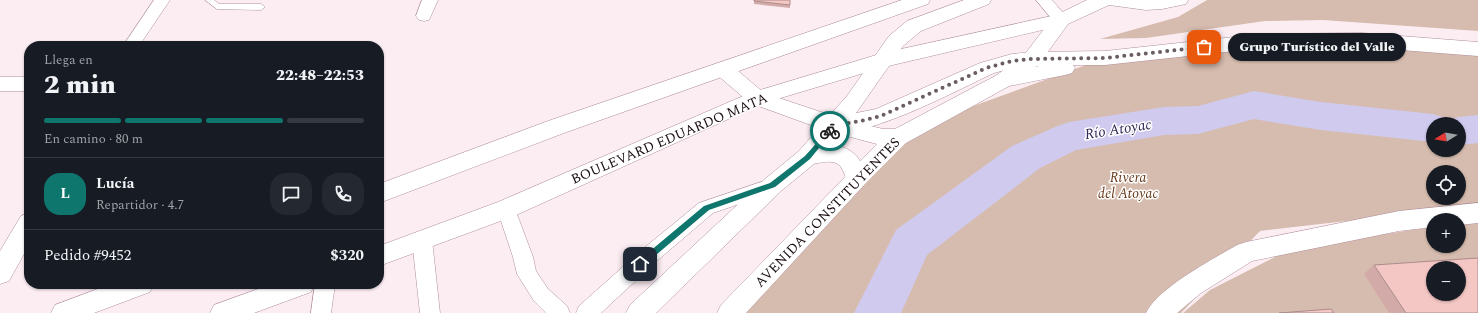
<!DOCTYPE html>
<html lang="es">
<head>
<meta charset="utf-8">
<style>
	body { margin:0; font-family:Spectral,serif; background:#242831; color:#f1f3f6; height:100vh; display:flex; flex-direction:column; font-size:15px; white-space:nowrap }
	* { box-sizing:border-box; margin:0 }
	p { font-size:13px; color:#9ea1a6 }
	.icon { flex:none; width:22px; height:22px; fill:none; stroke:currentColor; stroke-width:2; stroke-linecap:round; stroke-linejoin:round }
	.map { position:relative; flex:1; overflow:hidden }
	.panel { position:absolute; left:24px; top:41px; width:360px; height:248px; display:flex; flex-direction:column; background:#171b24; border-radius:16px; box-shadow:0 1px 3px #0004 }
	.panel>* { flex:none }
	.needle { width:26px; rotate:259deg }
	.buttons { position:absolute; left:1426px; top:117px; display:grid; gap:8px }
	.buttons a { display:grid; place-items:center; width:40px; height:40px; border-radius:50%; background:#171b24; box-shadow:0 1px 3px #0004; font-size:20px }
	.pin { position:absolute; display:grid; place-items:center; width:34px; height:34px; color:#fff; margin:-17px; border-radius:8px; box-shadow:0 2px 6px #0006 }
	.courier { position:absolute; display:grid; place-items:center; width:40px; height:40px; margin:-20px; border:3px solid #0f766e; border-radius:50%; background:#fff; color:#222; box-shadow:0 1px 5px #0007 }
	.bubble { position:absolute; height:28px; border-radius:14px; background:#171b24; box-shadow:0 1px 3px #0004; font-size:13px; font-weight:800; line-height:28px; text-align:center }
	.summary em { font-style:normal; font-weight:800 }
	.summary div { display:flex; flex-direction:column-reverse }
	.summary { display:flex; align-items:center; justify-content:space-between; height:68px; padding:0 20px }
	h1 { font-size:26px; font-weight:800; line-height:30px }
	.bar { display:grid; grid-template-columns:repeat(4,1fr); gap:6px 4px; align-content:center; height:48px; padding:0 20px }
	.bar i { height:5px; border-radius:3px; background:#363941 }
	.bar .on { background:#0f766e }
	.bar p { grid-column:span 4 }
	.line { display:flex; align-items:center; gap:10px; padding:0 20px; border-top:1px solid #363941 }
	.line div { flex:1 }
	.round { display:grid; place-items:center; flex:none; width:42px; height:42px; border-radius:16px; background:#242831 }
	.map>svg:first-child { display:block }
	.green { fill:#d6bcae; fill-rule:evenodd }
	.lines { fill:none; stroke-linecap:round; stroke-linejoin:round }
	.river { fill:#d0caef; fill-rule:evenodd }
	.lane-casing { stroke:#af8e9b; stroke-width:1 }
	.street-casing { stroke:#af8e9b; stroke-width:1 }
	.secondary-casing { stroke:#af8e9b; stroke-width:1 }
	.primary-casing { stroke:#af8e9b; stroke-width:1 }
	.lane { fill:#fff; fill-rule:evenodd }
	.street { fill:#fff; fill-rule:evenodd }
	.secondary { fill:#fff; fill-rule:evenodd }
	.primary { fill:#fff; fill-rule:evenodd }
	.wall { fill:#d2aba9 }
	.building { fill:#f4c7c5; stroke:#ab8b8a; fill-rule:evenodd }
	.route { fill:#0f766e }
	.done { stroke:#6a5d63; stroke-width:4; stroke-dasharray:0 7.2 }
	.labels { text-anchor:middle; stroke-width:3; stroke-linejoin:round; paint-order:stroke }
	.street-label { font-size:14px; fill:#1c1015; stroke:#fff }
	.park-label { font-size:14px; font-style:italic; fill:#693919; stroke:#fff }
	.water-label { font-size:15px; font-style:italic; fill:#342857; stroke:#fff }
</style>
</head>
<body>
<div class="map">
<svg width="1478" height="313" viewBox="0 0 1478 313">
	<rect width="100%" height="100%" fill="#fcedf3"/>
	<g class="green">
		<polygon points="1207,0 1478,0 1478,31 1323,20 1265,21 1146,38 1100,39 1178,17"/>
		<path d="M1262,41L1478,52V206L1260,231L1181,313H730L913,128L1105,58ZM1433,124H1459V150H1433ZM1433,172H1459V198H1433Z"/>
		<path d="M1478,221V313H1183L1210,290L1281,254L1323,243L1433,227V246H1459V223ZM1433,268H1459V294H1433Z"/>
	</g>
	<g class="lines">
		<polygon class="river" points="1254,91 1321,102 1433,114 1446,118 1448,120 1459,117 1478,115 1478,143 1459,145 1459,124 1433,124 1433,142 1321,130 1254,119 1198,134 1164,135 1076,150 1040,168 927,255 901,313 854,313 896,230 1012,146 1055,127 1069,122 1164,107 1198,106"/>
		<defs>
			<polygon id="lane" points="205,0 214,0 219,4 261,4 265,7 261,10 217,9"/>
			<g id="street">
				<polygon points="154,0 170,0 139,46 123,46"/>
				<polygon points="422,0 438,0 429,20 424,21 419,20 416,16"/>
				<polygon points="1036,0 1052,0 1069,20 1066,24 1061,25 1056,24"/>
				<polygon points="773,178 780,180 782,185 780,190 713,213 658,260 601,313 576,313 579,306 644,248 699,203"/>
				<polygon points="506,201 513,204 515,209 533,257 536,271 548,289 567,306 570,313 546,313 534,301 517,274 513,257 497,209 499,204"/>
				<polygon points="422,232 429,234 432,240 440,313 420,313 412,240 415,234"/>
				<polygon points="315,284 335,284 331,313 311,313"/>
			</g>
			<g id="secondary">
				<polygon points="902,0 930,0 928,4 564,133 379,203 379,184 548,121"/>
				<polygon points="1061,14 1068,16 1070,20 1068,24 884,67 764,103 514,216 379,266 379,246 498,202 750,93 883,53"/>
				<path d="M1362,33L1478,42V56L1362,47L1262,48L1105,65H1073L1075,68L1072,73L1065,75L1004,87L997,85L994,80L997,75L1039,66L1012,68L994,73C959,89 862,142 827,131L824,125L827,119L876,109L980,63L1012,54L1032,52L1105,51L1262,34Z"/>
				<rect x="0" y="77" width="29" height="14"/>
				<path d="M832,145C855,148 860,158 868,178L865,184L857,187L849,184C846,179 844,172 841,167C831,155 814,168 799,163L796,157L799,151L816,146Z"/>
				<path d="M1478,203V223L1459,225V220H1433V227L1399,231L1252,261L1201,293L1177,313H1146C1158,288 1213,259 1237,245L1246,242L1399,211Z"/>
				<polygon points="29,213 29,245 9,281 0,284 0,251 21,216"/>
				<polygon points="111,284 153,284 150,292 94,313 51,313 55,305"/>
				<polygon points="272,284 314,284 311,292 254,313 210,313 214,305"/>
			</g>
			<polygon id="primary" points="964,0 991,0 989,4 921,31 903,46 861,106 850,121 883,129 895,129 997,75 1025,54 1054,16 1087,0 1188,0 1186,4 1162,9 1146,10 1109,5 1068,24 1039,64 1011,85 906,143 865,184 746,313 717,313 721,305 877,144 839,134 815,163 781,191 656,313 626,313 630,305 765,179 799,151 819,128 750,103 716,74 713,69 716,64 723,62 730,64 764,93 830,115 847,96 889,36 907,21"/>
		</defs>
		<use href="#lane" class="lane-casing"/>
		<use href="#street" class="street-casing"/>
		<use href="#secondary" class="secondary-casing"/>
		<use href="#primary" class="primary-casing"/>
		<use href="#lane" class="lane"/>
		<use href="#street" class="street"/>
		<use href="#secondary" class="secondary"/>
		<use href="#primary" class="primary"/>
	</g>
	<g class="wall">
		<polygon points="754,0 790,0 790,8 754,4"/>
		<polygon points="1374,265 1478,313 1389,313 1364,274"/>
	</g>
	<g class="building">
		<polygon points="754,0 790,0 790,5 754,1"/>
		<path d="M1478,258V313H1406L1374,265ZM1433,268H1459V294H1433Z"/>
		<polygon points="1331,309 1334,313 1279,313"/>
	</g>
	<polygon class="route" points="830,128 832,129 832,132 810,159 775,187 709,210 643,266 637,266 637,262 704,206 770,183 805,156"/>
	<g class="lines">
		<polyline class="done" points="830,131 835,125 861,121 881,116 986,68 1012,61 1032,59 1105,58 1204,47"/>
	</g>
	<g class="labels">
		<g class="street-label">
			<text transform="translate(669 138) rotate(-23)" y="5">BOULEVARD EDUARDO MATA</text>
			<text transform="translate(827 212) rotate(-46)" y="5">AVENIDA CONSTITUYENTES</text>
		</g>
		<g class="park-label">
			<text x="1128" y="182">Rivera<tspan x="1128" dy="16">del Atoyac</tspan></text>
		</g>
		<g class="water-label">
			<text transform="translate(1118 129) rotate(-9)" y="5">Río Atoyac</text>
		</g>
	</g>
</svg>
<div class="buttons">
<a><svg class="needle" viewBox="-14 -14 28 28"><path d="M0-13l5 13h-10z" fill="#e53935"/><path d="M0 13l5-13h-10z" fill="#9ea1a6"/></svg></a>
<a><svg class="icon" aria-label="locate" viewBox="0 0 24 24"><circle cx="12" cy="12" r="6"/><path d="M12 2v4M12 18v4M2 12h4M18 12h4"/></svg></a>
<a>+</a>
<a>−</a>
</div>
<div class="pin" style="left:1204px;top:47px;background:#ea580c"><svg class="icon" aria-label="bag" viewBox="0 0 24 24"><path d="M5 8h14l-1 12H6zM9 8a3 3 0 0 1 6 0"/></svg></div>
<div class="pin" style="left:640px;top:264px;background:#1f2937"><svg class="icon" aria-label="home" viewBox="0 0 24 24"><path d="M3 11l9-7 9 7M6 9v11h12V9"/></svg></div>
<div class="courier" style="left:830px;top:131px"><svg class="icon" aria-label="bike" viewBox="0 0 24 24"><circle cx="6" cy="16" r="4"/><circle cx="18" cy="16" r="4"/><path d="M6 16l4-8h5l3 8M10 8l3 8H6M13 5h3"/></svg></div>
<div class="bubble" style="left:1228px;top:33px;width:178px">Grupo Turístico del Valle</div>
<section class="panel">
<div class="summary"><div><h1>2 min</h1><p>Llega en</p></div><em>22:48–22:53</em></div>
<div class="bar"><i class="on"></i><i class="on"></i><i class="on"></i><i></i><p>En camino · 80 m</p></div>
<div class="line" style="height:72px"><b class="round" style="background:#0f766e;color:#fff">L</b><div><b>Lucía</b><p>Repartidor · 4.7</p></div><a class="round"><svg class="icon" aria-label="chat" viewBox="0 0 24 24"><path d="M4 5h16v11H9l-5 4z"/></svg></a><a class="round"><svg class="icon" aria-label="phone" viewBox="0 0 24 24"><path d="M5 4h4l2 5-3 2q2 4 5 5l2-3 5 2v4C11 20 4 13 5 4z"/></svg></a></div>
<div class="line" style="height:52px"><div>Pedido #9452</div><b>$320</b></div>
</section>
</div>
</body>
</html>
